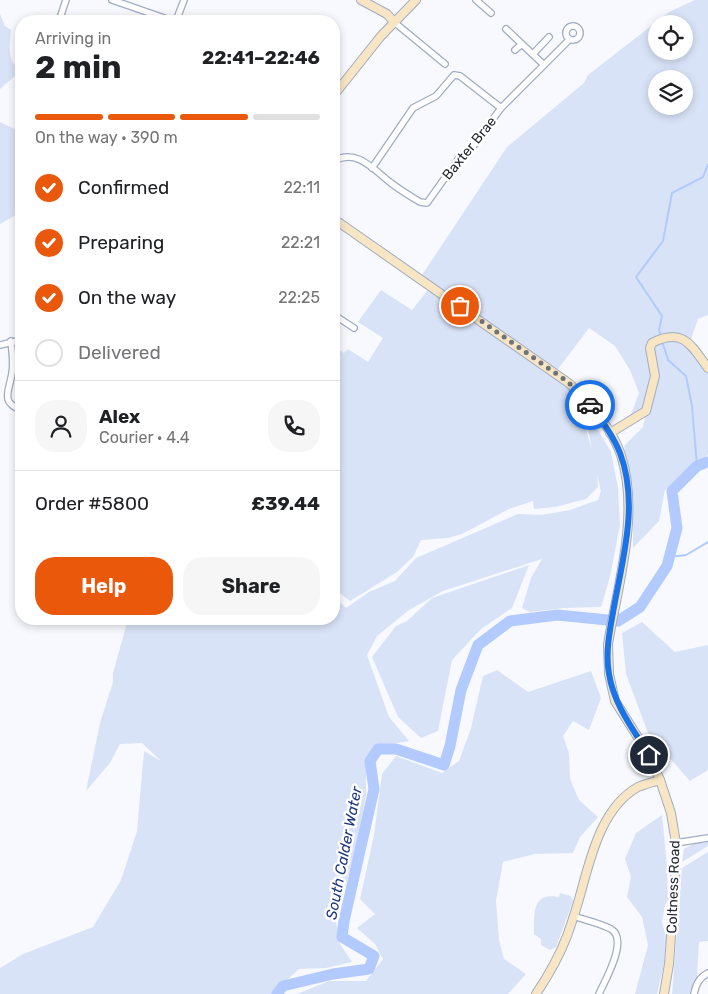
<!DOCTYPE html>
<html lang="en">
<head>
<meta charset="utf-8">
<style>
	body { margin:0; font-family:Rubik,sans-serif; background:#f6f6f6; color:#202124; height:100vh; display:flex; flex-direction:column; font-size:19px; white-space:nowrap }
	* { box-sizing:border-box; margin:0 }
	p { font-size:16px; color:#757577 }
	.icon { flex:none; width:28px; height:28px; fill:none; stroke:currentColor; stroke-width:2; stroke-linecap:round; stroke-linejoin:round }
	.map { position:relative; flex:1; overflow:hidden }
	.panel { position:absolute; left:15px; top:15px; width:325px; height:610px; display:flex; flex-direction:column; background:#fff; border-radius:20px; box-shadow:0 2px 8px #0003 }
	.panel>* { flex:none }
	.controls { position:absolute; left:648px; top:15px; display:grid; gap:10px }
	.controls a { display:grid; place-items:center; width:45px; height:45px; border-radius:50%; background:#fff; box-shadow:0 2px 8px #0003; font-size:25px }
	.pin { position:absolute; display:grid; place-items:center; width:42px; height:42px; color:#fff; margin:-21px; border:2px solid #fff; border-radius:50%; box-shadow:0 1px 5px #0007 }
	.courier { position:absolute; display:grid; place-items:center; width:50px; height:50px; margin:-25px; border:4px solid #1a73e8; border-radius:50%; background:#fff; color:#222; box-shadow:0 1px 6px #0007 }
	.headline em { font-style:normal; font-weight:700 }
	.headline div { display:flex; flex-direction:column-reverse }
	.headline { display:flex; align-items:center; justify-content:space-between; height:85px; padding:0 20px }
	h1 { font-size:32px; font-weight:700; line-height:38px }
	.bar { display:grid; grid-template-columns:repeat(4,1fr); gap:8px 5px; align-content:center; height:60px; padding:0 20px }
	.bar i { height:6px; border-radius:4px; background:#e0e0e0 }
	.bar .on { background:#ea580c }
	.bar p { grid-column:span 4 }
	.line { display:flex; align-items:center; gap:12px; padding:0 20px; border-top:1px solid #e0e0e0 }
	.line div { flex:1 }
	.round { display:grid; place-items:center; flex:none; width:52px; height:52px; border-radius:20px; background:#f6f6f6 }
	ol { padding:0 20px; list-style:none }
	li { display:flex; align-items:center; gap:15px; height:55px }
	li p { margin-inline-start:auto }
	li .icon { padding:5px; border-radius:50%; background:#ea580c; color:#fff; stroke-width:4 }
	li:last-child { color:#757577 }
	li i { width:28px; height:28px; border:2px solid #e0e0e0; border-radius:50% }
	.cta { display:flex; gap:10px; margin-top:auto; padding:10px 20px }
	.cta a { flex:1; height:58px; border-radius:20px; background:#ea580c; color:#fff; font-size:20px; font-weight:700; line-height:58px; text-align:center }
	.cta a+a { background:#f6f6f6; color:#202124 }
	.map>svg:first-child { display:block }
	.green { fill:#d9e3f7; fill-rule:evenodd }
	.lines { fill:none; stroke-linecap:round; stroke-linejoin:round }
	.stream { stroke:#b2cafe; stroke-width:2 }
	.river { stroke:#b2cafe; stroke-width:11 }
	.street-casing { stroke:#a1acc3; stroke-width:8 }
	.secondary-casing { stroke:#a1acc3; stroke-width:10 }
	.street { stroke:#fff; stroke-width:5.5 }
	.secondary { stroke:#f7e5c4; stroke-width:8 }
	.done { stroke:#6e7279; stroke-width:5; stroke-dasharray:0 9 }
	.route { stroke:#1a73e8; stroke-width:6 }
	.labels { text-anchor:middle; stroke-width:5; stroke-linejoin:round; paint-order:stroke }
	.street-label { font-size:14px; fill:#242932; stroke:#fff }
	.water-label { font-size:15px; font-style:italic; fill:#1d367f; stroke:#fff }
</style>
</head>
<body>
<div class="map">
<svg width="708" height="994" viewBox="0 0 708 994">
	<rect width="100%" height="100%" fill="#f7f9fe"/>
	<g class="green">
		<path d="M695,0H708V315L698,319L690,342L708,368V455L665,490L659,521L633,548V492L624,446L643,427L646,411L630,417L639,393L630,370L615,346L589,328L555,373L570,384L568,398L577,402L592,449L583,404L611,452L618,488L620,525L610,577L601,607L564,608L530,612L522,608L531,578L542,559L443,591L409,610L377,636L367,655L389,717L409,741L375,747L366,759V795L358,839L336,921L340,944L352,962L326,968L299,969L272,994H0V968L23,954L93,927L121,880L137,831L144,751L161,761L142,743L120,744L110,763L86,791L100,723L113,682V673L128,619H334V597L346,608L369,592L395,581L416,558L518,514L541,515L570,510L598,500L601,491L597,475L598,487L586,499L556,507L534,509L533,501L509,509L462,534L447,538L421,540L413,557L397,572L350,601L334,589V354L337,348L344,353L348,349L368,362L383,338L358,322L381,290L412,310L431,286L420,278L507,147L584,83L588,75L669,12ZM656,24H684V51H656ZM656,79H684V106H656Z"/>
		<path d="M0,14L5,26L11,30C10,41 7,58 16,66L15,76L0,89Z"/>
		<polygon points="0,122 21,132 21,202 14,216 0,224"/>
		<polygon points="529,565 512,608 481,629 452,660 438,731 421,738 398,717 372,657 396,626 407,621 432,598"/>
		<polygon points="642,622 675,652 708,645 708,770 690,781 648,733 626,674 622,633"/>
		<polygon points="497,670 528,692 591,671 601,698 589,730 573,721 563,736 569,753 570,779 579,800 598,817 580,837 573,853 535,854 503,862 496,901 499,940 504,959 526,974 508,994 297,994 329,981 366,981 383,959 375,944 357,928 375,914 360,899 374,835 382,774 396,756 442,773 459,761 471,728 483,676"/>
		<polygon points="662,815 667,866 668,900 665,905 662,921 666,938 664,964 657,994 635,994 648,945 642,917 627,897 631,877 625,859 636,833"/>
		<polygon points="708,841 708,846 682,862 684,849 693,844"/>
		<polygon points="708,852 708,941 699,942 697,977 692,994 672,994 682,868"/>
		<path d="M560,893L571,896L573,901L556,947L550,950L541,945V939L534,934C534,913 532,892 559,897Z"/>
	</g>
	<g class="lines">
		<g class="stream">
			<polyline points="661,336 659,330 662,316 636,277 663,241 672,193 703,177 708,164"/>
			<polyline points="662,341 668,360 686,376 692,406 697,466"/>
			<polyline points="669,557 686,555 708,542"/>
		</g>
		<polyline class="river" points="277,994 283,986 333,974 369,969 374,956 342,937 344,921 374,789 370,761 378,749 396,749 444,765 450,746 461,690 478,645 510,621 557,615 618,621 640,607 667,566 677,528 672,491 697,466 708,462"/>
		<defs>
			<g id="street">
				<polyline points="112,0 173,21"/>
				<polyline points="476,0 491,13"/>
				<polyline points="59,21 66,0"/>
				<polyline points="176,21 184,0"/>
				<polyline points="394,22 445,64"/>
				<circle cx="573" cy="33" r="7"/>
				<polyline points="506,29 543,64"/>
				<polyline points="515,50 522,44"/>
				<polyline points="533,54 549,37"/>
				<path d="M334,161C357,148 374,170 391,183C400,190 410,196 420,202L427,203L459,158L472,148L501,108L569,40"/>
				<polyline points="372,168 413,108 436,96 454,75 460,76 501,108"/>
				<polyline points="334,231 339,223"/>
				<polyline points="334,315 354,328"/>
				<path d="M11,341C12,352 14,363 12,373C9,392 0,402 21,410"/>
				<polyline points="0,345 21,340"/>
				<polyline points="676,843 708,838"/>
				<path d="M573,916C585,920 600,923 611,929C629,940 605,980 599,994"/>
				<path d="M694,994C696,984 699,978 708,973"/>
			</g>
			<g id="secondary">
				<polyline points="361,0 387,14 394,22"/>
				<polyline points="334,95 381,36 416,0"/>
				<path d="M334,219L570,384C590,403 612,428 621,455C640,514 618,584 608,644L609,674L615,701L649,755L660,780L671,813L676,843L675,881L669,964L664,994"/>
				<path d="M610,433L646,411L655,376L650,348L652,343C683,327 691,345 708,368"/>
				<path d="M536,994C548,976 559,957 567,936C572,922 577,907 581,892C591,856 602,807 638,787C645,784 653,782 660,780"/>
			</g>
		</defs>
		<use href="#street" class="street-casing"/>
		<use href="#secondary" class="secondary-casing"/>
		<use href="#street" class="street"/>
		<use href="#secondary" class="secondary"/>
	</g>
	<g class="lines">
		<polyline class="done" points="460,306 568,382 590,405"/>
		<path class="route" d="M590,405C601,420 613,435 620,453C639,503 623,557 614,607C610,629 605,652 609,674C614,705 633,729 649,755"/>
	</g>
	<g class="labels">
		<g class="street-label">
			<text transform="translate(469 148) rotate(-51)" y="5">Baxter Brae</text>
			<text transform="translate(673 887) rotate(-88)" y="5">Coltness Road</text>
		</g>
		<g class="water-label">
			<text transform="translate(344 853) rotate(-79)" y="5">South Calder Water</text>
		</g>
	</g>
</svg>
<div class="controls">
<a><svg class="icon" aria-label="locate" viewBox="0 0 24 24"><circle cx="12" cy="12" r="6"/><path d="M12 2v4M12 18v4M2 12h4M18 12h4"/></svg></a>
<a><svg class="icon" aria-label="layers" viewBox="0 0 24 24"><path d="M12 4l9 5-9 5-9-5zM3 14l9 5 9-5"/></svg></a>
</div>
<div class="pin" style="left:460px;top:306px;background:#ea580c"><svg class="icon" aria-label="bag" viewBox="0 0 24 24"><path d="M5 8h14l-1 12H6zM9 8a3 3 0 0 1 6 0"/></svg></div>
<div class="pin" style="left:649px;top:755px;background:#1f2937"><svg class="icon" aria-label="home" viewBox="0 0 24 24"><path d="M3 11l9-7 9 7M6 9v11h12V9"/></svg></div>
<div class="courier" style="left:590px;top:405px"><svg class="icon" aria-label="car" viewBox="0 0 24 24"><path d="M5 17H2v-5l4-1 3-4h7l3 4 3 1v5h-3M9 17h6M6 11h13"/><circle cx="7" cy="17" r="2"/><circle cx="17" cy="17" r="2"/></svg></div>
<section class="panel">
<div class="headline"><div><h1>2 min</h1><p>Arriving in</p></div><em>22:41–22:46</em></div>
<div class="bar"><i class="on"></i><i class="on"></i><i class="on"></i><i></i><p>On the way · 390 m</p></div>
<ol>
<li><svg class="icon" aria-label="check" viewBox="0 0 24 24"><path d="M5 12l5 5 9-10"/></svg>Confirmed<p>22:11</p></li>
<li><svg class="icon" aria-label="check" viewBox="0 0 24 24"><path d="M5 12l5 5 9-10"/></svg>Preparing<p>22:21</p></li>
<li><svg class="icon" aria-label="check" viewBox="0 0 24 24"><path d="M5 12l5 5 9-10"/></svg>On the way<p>22:25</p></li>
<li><i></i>Delivered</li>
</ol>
<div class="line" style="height:90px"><a class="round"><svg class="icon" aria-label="person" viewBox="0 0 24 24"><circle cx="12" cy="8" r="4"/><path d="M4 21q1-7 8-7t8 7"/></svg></a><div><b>Alex</b><p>Courier · 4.4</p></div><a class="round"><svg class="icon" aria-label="phone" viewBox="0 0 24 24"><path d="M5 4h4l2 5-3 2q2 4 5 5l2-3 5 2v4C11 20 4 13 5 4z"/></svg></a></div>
<div class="line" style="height:65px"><div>Order #5800</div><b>£39.44</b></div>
<div class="cta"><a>Help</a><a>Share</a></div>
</section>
</div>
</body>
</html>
